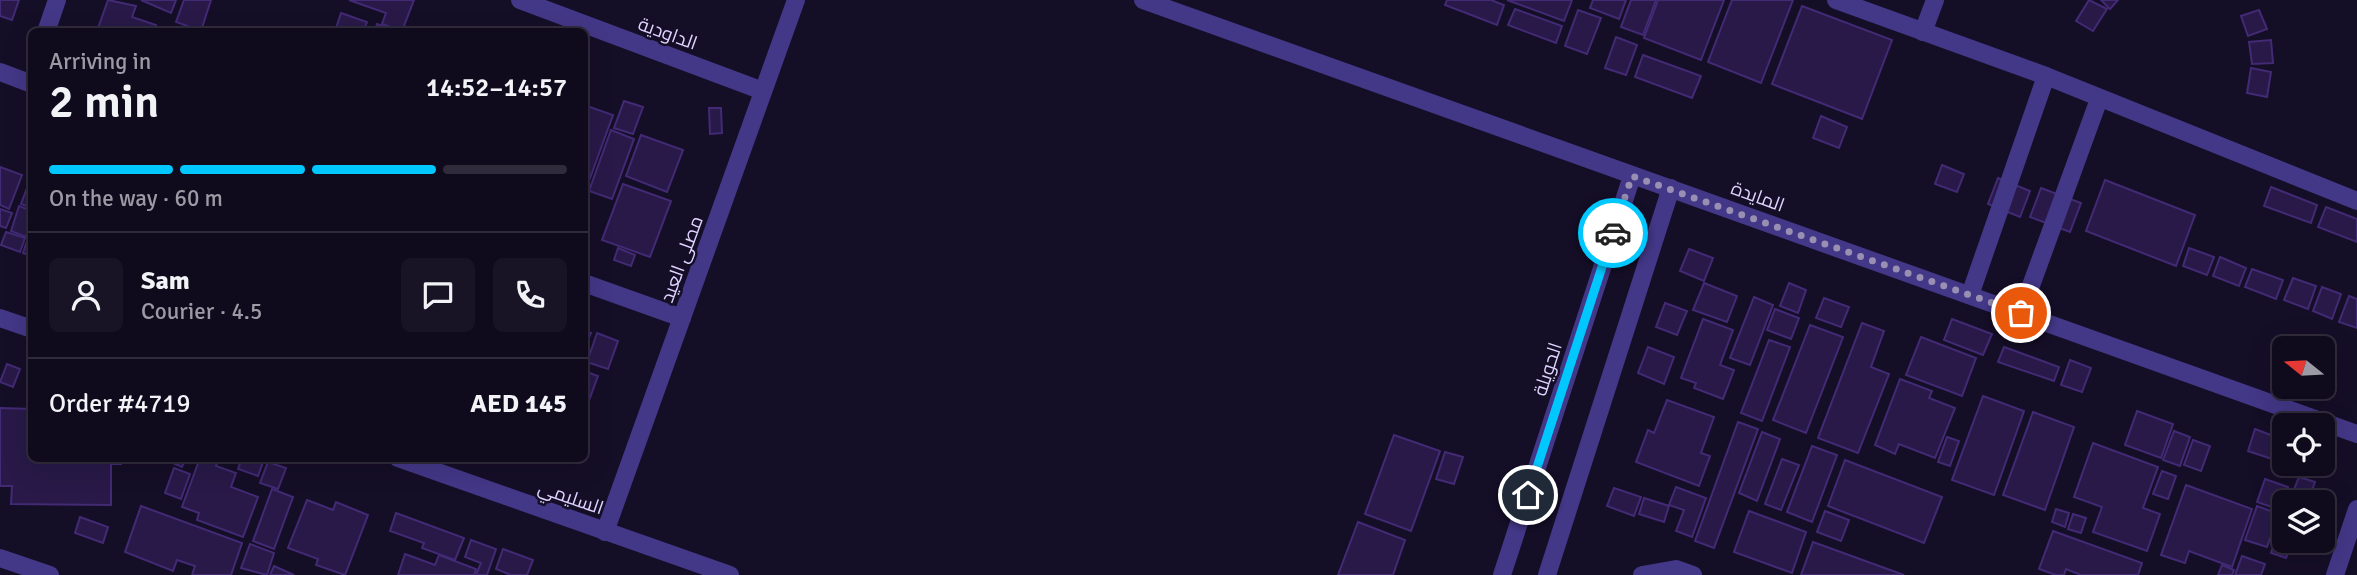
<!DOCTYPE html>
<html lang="en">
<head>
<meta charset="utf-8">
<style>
	body { margin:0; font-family:Signika,Cairo,sans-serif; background:#191326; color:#f1f3f6; height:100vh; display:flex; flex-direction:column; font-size:26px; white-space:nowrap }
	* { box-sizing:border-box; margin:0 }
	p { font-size:23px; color:#9c9aa4 }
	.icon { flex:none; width:38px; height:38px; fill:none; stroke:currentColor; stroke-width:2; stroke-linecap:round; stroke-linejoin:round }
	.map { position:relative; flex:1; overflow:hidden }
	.panel { position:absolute; left:28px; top:28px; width:560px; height:434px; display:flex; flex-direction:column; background:#100a1d; border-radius:10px; box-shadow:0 7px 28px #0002,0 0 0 2px #302b3b }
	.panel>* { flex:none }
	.needle { width:46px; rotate:288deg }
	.buttons { position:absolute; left:2272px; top:336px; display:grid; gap:14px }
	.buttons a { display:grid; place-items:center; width:63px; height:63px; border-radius:10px; background:#100a1d; box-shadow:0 7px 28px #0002,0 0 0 2px #302b3b; font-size:35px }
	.pin { position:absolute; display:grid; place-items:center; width:60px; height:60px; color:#fff; margin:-30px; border:4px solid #fff; border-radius:50%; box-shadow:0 2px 7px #0007 }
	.courier { position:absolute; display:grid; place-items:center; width:70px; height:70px; margin:-35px; border:5px solid #00c8ff; border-radius:50%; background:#fff; color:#222; box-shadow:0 2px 9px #0007 }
	.overview em { font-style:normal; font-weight:600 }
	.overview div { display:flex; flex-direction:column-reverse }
	.overview { display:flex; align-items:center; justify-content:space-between; height:119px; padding:0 21px }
	h1 { font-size:46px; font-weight:600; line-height:52px }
	.bar { display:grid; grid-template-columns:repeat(4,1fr); gap:10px 7px; align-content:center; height:84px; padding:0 21px }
	.bar i { height:9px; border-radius:5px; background:#302b3b }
	.bar .current { background:#00c8ff }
	.bar p { grid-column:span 4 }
	.line { display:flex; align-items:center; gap:18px; padding:0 21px; border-top:2px solid #302b3b }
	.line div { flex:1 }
	.round { display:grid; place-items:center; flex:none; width:74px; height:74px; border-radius:10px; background:#191326 }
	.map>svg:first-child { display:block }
	.building { fill:#281948; stroke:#422a75; stroke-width:2 }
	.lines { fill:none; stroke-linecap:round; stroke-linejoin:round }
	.minor { stroke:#433787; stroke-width:18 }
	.done { stroke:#988fb3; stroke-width:7; stroke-dasharray:0 12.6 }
	.route { stroke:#00c8ff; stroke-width:9 }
	.labels { text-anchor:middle; stroke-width:5; stroke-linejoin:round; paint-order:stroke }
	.street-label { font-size:19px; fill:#ded4ff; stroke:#150e27 }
</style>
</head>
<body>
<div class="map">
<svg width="2357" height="575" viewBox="0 0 2357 575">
	<rect width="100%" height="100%" fill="#150e27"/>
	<g class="building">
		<polygon points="0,0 19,0 12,20 0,16"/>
		<polygon points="108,0 136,6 132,17 156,25 153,32 97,31"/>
		<polygon points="141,0 176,0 171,13"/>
		<polygon points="184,0 211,0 201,31 176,22"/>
		<polygon points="349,0 414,0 402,31 382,24 386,13"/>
		<polygon points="1447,0 1491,0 1504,5 1497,25 1445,5"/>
		<polygon points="1507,0 1572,0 1564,21"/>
		<polygon points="1593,0 1626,0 1619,19 1590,8"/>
		<polygon points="1631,0 1656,0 1643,35 1621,27"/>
		<polygon points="1658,0 1724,0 1701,60 1644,38"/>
		<polygon points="1732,0 1793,0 1761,83 1708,62"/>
		<polygon points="2089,0 2107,9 2093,31 2076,21"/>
		<polygon points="2101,0 2118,0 2110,9"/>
		<polygon points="1802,6 1892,40 1862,119 1772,84"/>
		<polygon points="1515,9 1562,26 1556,43 1508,25"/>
		<polygon points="1578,10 1601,18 1587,54 1565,46"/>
		<polygon points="2259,10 2267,29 2248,36 2241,16"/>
		<polygon points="341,13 367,22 363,32 335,31"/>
		<polygon points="377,24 398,32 375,32"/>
		<polygon points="1616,37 1637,45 1626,75 1605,68"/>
		<polygon points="2271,40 2273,63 2252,64 2249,42"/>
		<polygon points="1643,55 1701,76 1692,98 1635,77"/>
		<polygon points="2251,68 2271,72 2267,97 2247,93"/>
		<polygon points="624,101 643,107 633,134 614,128"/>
		<polygon points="584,105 613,115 589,181 584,179"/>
		<polygon points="709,108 721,108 722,133 710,134"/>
		<polygon points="1821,116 1847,127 1839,148 1813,138"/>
		<polygon points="611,130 634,139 612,199 589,191"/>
		<polygon points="641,135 683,150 667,192 626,176"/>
		<polygon points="1942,165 1964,174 1957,192 1935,184"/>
		<polygon points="0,167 22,175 9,209 0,205"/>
		<polygon points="1998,178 2030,191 2020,217 1988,204"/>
		<polygon points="2105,180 2195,215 2176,266 2086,231"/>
		<polygon points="29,183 32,184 32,208 21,204"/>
		<polygon points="623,184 671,201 650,257 602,240"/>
		<polygon points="2271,187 2317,205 2311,223 2264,206"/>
		<polygon points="2041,188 2081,203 2070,232 2030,217"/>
		<polygon points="19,206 32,211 26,237 11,231"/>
		<polygon points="2326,207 2357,219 2357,242 2318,227"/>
		<polygon points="0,209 12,213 6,228 0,226"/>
		<polygon points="6,232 25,238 20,252 1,245"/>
		<polygon points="28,238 32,239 32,256 23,253"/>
		<polygon points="618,248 635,255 631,266 614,260"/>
		<polygon points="2189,248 2214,257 2207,275 2183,266"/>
		<polygon points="1689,249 1713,258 1704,281 1680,271"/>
		<polygon points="2220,257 2246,268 2239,286 2213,276"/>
		<polygon points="2252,269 2283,280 2276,299 2245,287"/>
		<polygon points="2293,278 2316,286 2308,309 2284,300"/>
		<polygon points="1704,283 1737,296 1727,322 1693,310"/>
		<polygon points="1789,283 1806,290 1798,313 1780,306"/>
		<polygon points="2322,287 2341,294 2332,319 2313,311"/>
		<polygon points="2349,296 2357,299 2357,328 2339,322"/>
		<polygon points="1754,297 1773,305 1750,365 1730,358"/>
		<polygon points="1824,298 1849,307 1841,327 1816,318"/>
		<polygon points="1665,303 1687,311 1677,335 1656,327"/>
		<polygon points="1775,309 1799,318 1791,339 1767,330"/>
		<polygon points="1703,319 1733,330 1720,365 1734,370 1723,399 1694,388 1696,383 1681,378"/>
		<polygon points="1952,319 1992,334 1983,355 1944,340"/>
		<polygon points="1862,323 1884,331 1871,367 1889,374 1858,453 1818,438"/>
		<polygon points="1810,325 1843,337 1806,433 1773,420"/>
		<polygon points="584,331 591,333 584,351"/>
		<polygon points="597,333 618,341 608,369 587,362"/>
		<polygon points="1921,337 1976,358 1962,396 1906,375"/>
		<polygon points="1769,340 1790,347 1762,421 1741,413"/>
		<polygon points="1648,347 1674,357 1664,384 1638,373"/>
		<polygon points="2004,347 2059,367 2054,381 1998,362"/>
		<polygon points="2070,360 2091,368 2082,392 2061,385"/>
		<polygon points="7,364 20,369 13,387 0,382"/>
		<polygon points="584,371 598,376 584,414"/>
		<polygon points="1900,379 1932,391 1929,398 1955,408 1935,458 1899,444 1895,454 1875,445"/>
		<polygon points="1983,396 2024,411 1994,495 1952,480"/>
		<polygon points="1667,400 1714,417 1701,453 1710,456 1699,486 1636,462 1648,430 1654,433"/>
		<polygon points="0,408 32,409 32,458 121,458 121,464 111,464 111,505 11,504 12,486 0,486"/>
		<polygon points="2137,411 2173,424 2161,458 2125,445"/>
		<polygon points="2033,412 2074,427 2045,510 2003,495"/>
		<polygon points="1738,422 1758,429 1714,548 1695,541"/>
		<polygon points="2255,429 2284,440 2278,461 2248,451"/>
		<polygon points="2174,431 2190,437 2180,466 2163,460"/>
		<polygon points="1762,432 1780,439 1757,501 1739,493"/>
		<polygon points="1394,435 1440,451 1411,531 1365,514"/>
		<polygon points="1947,437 1959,441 1950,466 1938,462"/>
		<polygon points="2193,440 2210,446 2201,471 2184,465"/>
		<polygon points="2093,443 2158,467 2143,508 2160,514 2147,551 2093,532 2102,507 2074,497"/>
		<polygon points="1812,446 1837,455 1812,522 1787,512"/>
		<polygon points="1445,452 1463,457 1454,484 1436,479"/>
		<polygon points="161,458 186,458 182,467"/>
		<polygon points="200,458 219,458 216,466 236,473 231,487 258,497 243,537 197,520 199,513 182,507"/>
		<polygon points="242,458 263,462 258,476 238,469"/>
		<polygon points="1782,459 1799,465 1781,510 1765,504"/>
		<polygon points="1845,460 1942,497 1924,543 1828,506"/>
		<polygon points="268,462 286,468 278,489 260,483"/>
		<polygon points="174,468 190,474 181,499 165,493"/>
		<polygon points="2162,471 2176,476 2168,499 2153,494"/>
		<polygon points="2299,477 2315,482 2308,502 2289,502"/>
		<polygon points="2265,479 2288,487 2280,510 2257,502"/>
		<polygon points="2186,485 2252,509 2232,567 2189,551 2185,563 2161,555"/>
		<polygon points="1676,487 1706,498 1692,537 1676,531 1684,510 1669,505"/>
		<polygon points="1614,488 1641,497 1634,516 1607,506"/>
		<polygon points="272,489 293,497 274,549 253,541"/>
		<polygon points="1644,498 1669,506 1664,522 1639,514"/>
		<polygon points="307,500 333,510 336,502 368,515 345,575 316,565 318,559 288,548"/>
		<polygon points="141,506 242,543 231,575 192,575 195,566 177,560 173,571 125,552"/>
		<polygon points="2257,506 2279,514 2267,547 2245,540"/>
		<polygon points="2056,509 2069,513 2065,527 2052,522"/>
		<polygon points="1749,511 1806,532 1792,573 1734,552"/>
		<polygon points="1825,511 1849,520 1841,541 1817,532"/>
		<polygon points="396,513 464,538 455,560 422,548 424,543 390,531"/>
		<polygon points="2073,514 2086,518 2081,533 2068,529"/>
		<polygon points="80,517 108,527 103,543 75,533"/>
		<polygon points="2284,517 2284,541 2292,541 2286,558 2271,553"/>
		<polygon points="1358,522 1405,540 1393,575 1338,575"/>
		<polygon points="2053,531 2142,563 2138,575 2081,575 2066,569 2064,575 2056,575 2039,569"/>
		<polygon points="471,540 496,549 487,575 476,575 481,563 465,557"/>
		<polygon points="1813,542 1904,575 1801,575"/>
		<polygon points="250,544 274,553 267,575 241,568"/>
		<polygon points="503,549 533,560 527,575 511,575 496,569"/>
		<polygon points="405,554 435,565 439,555 476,569 474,575 398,575"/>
		<polygon points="2242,556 2265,564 2261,575 2235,575"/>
		<polygon points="2222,565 2234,570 2232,575 2218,575"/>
		<polygon points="274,566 294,575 270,575"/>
	</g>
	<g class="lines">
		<g class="minor">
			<polyline points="520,0 763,91"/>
			<polyline points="1143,0 2357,434"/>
			<polyline points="1836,0 2046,76 2357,201"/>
			<polyline points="46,32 57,0"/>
			<polyline points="1923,32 1935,0"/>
			<polyline points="0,72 32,84"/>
			<polyline points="584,283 682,318"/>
			<polyline points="1970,295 2046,76"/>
			<polyline points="2021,313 2099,99"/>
			<polyline points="0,318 32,329"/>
			<polyline points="398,458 730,575"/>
			<polyline points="605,532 796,0"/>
			<polyline points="0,558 50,575"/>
			<polyline points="1502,575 1632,176"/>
			<polyline points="1547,575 1671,188"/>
			<polyline points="1642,575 1676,569 1693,575"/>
			<polyline points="2335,575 2357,509"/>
		</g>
	</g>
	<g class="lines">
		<polyline class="done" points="1613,233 1632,176 2021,313"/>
		<polyline class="route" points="1528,495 1613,233"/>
	</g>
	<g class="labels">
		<g class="street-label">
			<text transform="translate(668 33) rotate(20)" y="7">الداودية</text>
			<text transform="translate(1758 196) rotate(20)" y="7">المايدة</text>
			<text transform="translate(681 259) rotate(-70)" y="7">مصلى العيد</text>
			<text transform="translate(1547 369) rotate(-72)" y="7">الحويلة</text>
			<text transform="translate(571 497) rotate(19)" y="7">السليمي</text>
		</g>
	</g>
</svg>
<div class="buttons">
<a><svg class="needle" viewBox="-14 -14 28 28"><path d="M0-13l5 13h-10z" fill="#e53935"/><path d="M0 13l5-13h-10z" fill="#9c9aa4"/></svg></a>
<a><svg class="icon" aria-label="locate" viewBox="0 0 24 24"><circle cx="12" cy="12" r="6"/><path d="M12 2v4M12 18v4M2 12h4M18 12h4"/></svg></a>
<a><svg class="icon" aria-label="layers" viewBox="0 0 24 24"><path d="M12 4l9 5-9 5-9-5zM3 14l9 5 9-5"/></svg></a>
</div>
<div class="pin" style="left:2021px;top:313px;background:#ea580c"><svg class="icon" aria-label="bag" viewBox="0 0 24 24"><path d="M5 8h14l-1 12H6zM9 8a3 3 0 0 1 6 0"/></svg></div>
<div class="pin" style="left:1528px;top:495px;background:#1f2937"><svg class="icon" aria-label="home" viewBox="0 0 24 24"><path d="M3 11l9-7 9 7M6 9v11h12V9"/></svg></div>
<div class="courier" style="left:1613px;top:233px"><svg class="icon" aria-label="car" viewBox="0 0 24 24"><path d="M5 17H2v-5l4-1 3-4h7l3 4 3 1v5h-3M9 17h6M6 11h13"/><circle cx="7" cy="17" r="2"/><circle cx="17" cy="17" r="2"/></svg></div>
<section class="panel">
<div class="overview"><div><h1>2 min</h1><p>Arriving in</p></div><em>14:52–14:57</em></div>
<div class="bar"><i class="current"></i><i class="current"></i><i class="current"></i><i></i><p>On the way · 60 m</p></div>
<div class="line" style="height:126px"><a class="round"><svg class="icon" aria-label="person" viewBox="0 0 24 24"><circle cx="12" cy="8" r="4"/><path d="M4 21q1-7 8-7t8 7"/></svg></a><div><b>Sam</b><p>Courier · 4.5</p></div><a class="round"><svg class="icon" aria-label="chat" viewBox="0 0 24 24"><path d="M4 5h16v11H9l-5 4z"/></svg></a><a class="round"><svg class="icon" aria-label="phone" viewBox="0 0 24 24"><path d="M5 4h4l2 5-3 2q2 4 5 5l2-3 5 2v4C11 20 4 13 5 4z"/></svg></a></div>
<div class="line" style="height:91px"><div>Order #4719</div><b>AED 145</b></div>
</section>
</div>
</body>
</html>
